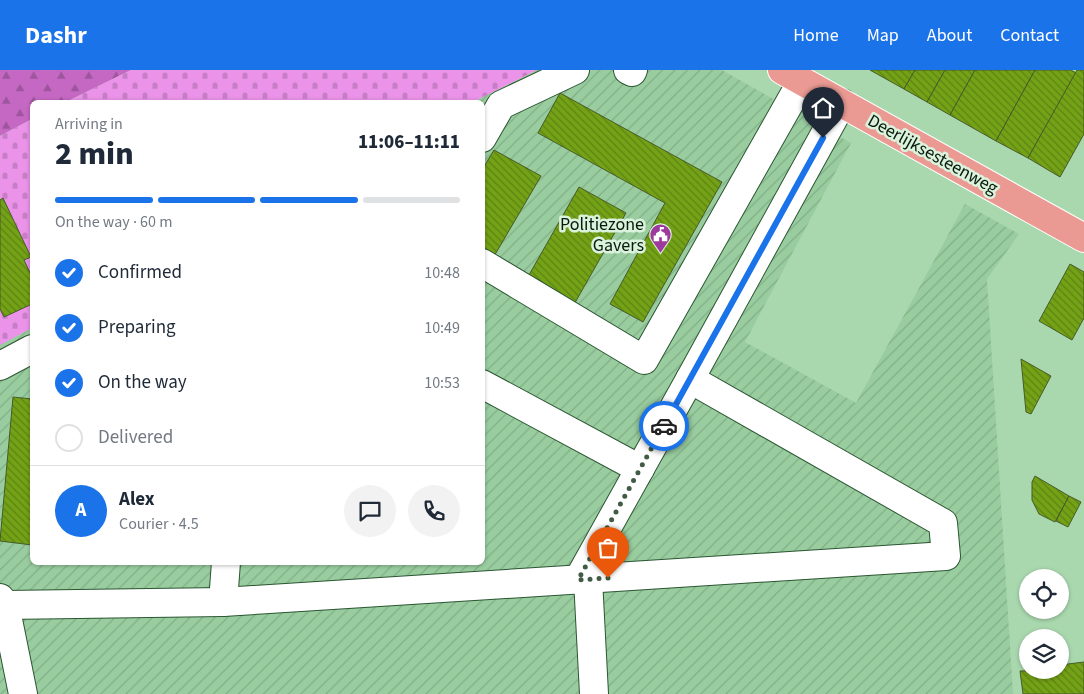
<!DOCTYPE html>
<html lang="en">
<head>
<meta charset="utf-8">
<style>
	body { margin:0; font-family:"Source Sans 3",sans-serif; background:#f2f2f3; color:#1f2937; height:100vh; display:flex; flex-direction:column; font-size:19px; white-space:nowrap }
	* { box-sizing:border-box; margin:0 }
	p { font-size:16px; color:#747a83 }
	.icon { flex:none; width:28px; height:28px; fill:none; stroke:currentColor; stroke-width:2; stroke-linecap:round; stroke-linejoin:round }
	.map { position:relative; flex:1; overflow:hidden }
	.side { position:absolute; left:30px; top:30px; width:455px; height:465px; display:flex; flex-direction:column; background:#fff; border-radius:8px; box-shadow:0 1px 4px #0004 }
	.side>* { flex:none }
	.controls { position:absolute; left:1019px; top:499px; display:grid; gap:10px }
	.controls a { display:grid; place-items:center; width:50px; height:50px; border-radius:50%; background:#fff; box-shadow:0 1px 4px #0004; font-size:25px }
	.pin { position:absolute; display:grid; place-items:center; width:42px; height:42px; color:#fff; margin:-51px -21px; border-radius:50% 50% 50% 0; rotate:-45deg; box-shadow:0 0 5px #0007 }
	.pin .icon { rotate:45deg }
	.courier { position:absolute; display:grid; place-items:center; width:50px; height:50px; margin:-25px; border:4px solid #1a73e8; border-radius:50%; background:#fff; color:#222; box-shadow:0 1px 6px #0007 }
	.overview em { font-style:normal; font-weight:800 }
	.overview div { display:flex; flex-direction:column-reverse }
	.overview { display:flex; align-items:center; justify-content:space-between; height:85px; padding:0 25px }
	h1 { font-size:32px; font-weight:800; line-height:38px }
	.bar { display:grid; grid-template-columns:repeat(4,1fr); gap:8px 5px; align-content:center; height:60px; padding:0 25px }
	.bar i { height:6px; border-radius:4px; background:#e0e1e3 }
	.bar .on { background:#1a73e8 }
	.bar p { grid-column:span 4 }
	.line { display:flex; align-items:center; gap:12px; padding:0 25px; border-top:1px solid #e0e1e3 }
	.line div { flex:1 }
	.round { display:grid; place-items:center; flex:none; width:52px; height:52px; border-radius:26px; background:#f2f2f3 }
	ol { padding:0 25px; list-style:none }
	li { display:flex; align-items:center; gap:15px; height:55px }
	li p { margin-inline-start:auto }
	li .icon { padding:5px; border-radius:50%; background:#1a73e8; color:#fff; stroke-width:4 }
	li:last-child { color:#747a83 }
	li i { width:28px; height:28px; border:2px solid #e0e1e3; border-radius:50% }
	header { display:flex; align-items:center; gap:30px; box-sizing:border-box; height:70px; padding:0 25px; background:#1a73e8; color:#fff }
	header strong { font-size:24px }
	nav { display:flex; gap:28px; margin-inline-start:auto; font-size:18px }
	.map>svg:first-child { display:block }
	.industrial { fill:url(#industrial-furrows) }
	.forest { fill:url(#forest-firs) }
	.cemetery { fill:url(#cemetery-stones) }
	.building { fill:url(#building-back-hatch); stroke:#475b2a }
	.lines { fill:none; stroke-linecap:round; stroke-linejoin:round }
	.minor-casing { stroke:#2b5632; stroke-width:30 }
	.major-casing { stroke:#fff; stroke-width:30 }
	.minor { stroke:#fff; stroke-width:28 }
	.major { stroke:#eb9a93; stroke-width:28 }
	.done { stroke:#405c44; stroke-width:5; stroke-dasharray:0 9 }
	.route { stroke:#1a73e8; stroke-width:6 }
	.labels { text-anchor:middle; stroke-width:5; stroke-linejoin:round; paint-order:stroke }
	.street-label { font-size:18px; fill:#081a0b; stroke:#dbf2dd }
	.poi-label { font-size:18px; fill:#081a0b; stroke:#dbf2dd; text-anchor:end }
</style>
</head>
<body>
<header>
<strong>Dashr</strong>
<nav><a>Home</a><a>Map</a><a>About</a><a>Contact</a></nav>
</header>
<div class="map">
<svg width="1084" height="624" viewBox="0 0 1084 624">
	<defs>
		<pattern id="industrial-furrows" width="10" height="10" patternUnits="userSpaceOnUse" patternTransform="scale(1.25)"><rect width="10" height="10" fill="#99cd9f"/><path d="M-1 1l2-2M0 10L10 0M9 11l2-2" fill="none" stroke="#82af88"/></pattern>
		<pattern id="forest-firs" width="22" height="20" patternUnits="userSpaceOnUse" patternTransform="scale(1.25)"><rect width="22" height="20" fill="#c568c3"/><path d="M5 1l3.5 6h-7zM16 11l3.5 6h-7z" fill="#9e559d"/></pattern>
		<pattern id="cemetery-stones" width="16" height="16" patternUnits="userSpaceOnUse" patternTransform="scale(1.25)"><rect width="16" height="16" fill="#ea93e8"/><path d="M2 7V4a2 2 0 0 1 4 0v3zM10 15v-3a2 2 0 0 1 4 0v3z" fill="#c77ec6"/></pattern>
		<pattern id="building-back-hatch" width="6" height="6" patternUnits="userSpaceOnUse" patternTransform="scale(1.25)"><rect width="6" height="6" fill="#74a216"/><path d="M-1 5l2 2M0 0l6 6M5-1l2 2" fill="none" stroke="#5d8312"/></pattern>
	</defs>
	<rect width="100%" height="100%" fill="#a9d8ae"/>
	<polygon class="industrial" points="537,0 722,0 851,73 745,272 856,333 965,134 1019,164 987,209 1013,624 0,624 0,275 32,258 32,492 482,492 482,32 473,32"/>
	<polygon class="forest" points="0,0 131,0 66,32 32,32 32,49 0,66"/>
	<g class="cemetery">
		<polygon points="131,0 537,0 473,32 66,32"/>
		<polygon points="32,49 32,258 0,275 0,66"/>
	</g>
	<g class="building">
		<polygon points="870,0 915,0 904,19"/>
		<polygon points="915,0 945,0 927,32 904,19"/>
		<polygon points="945,0 975,0 950,45 927,32"/>
		<polygon points="975,0 1035,0 996,71 950,45"/>
		<polygon points="1035,0 1071,0 1076,3 1028,88 996,71"/>
		<polygon points="1077,0 1084,0 1084,64 1060,107 1028,88"/>
		<polygon points="560,23 722,112 643,252 610,234 665,133 538,63"/>
		<polygon points="494,80 541,106 493,188 482,182 482,100"/>
		<polygon points="579,117 626,143 572,238 525,212"/>
		<polygon points="3,128 31,187 24,190 32,207 32,234 4,247 0,239 0,130"/>
		<polygon points="1070,194 1084,202 1084,248 1072,270 1039,251"/>
		<polygon points="1021,289 1051,306 1031,344 1026,342"/>
		<polygon points="13,327 32,329 32,475 0,471"/>
		<polygon points="1035,406 1069,426 1055,452 1039,444 1032,430 1032,412"/>
		<polygon points="1069,426 1081,432 1068,457 1056,451"/>
		<polygon points="1084,592 1084,624 1023,624 1020,601 1060,600 1060,595"/>
	</g>
	<g class="lines">
		<defs>
			<g id="minor">
				<polyline points="628,0 632,2 633,0"/>
				<polyline points="482,68 501,35 575,0"/>
				<polyline points="482,193 644,290 802,11"/>
				<polyline points="0,296 32,279"/>
				<polyline points="482,314 640,399"/>
				<polyline points="588,509 594,624"/>
				<polyline points="578,510 690,309 842,33"/>
				<polyline points="0,528 5,535 23,624"/>
				<polyline points="223,532 226,492"/>
				<polyline points="5,535 223,532 946,486 943,453 690,309"/>
			</g>
			<polyline id="major" points="782,0 1084,168"/>
		</defs>
		<use href="#minor" class="minor-casing"/>
		<use href="#major" class="major-casing"/>
		<use href="#minor" class="minor"/>
		<use href="#major" class="major"/>
	</g>
	<g class="lines">
		<polyline class="done" points="608,508 578,510 664,356"/>
		<polyline class="route" points="664,356 823,68"/>
	</g>
	<defs>
		<symbol id="civic-pin" viewBox="-11 -11 22 30"><path d="M0 17L-7.5 6A9.5 9.5 0 1 1 7.5 6Z" fill="#9e399e" stroke="#dbf2dd"/><path d="M-.6-6.5H3V-4.5H.6V-3L4-1V1h2V6H-6V1h2V-1L-.6-3ZM-1.2 2.5V6h2.4V2.5Z" fill="#fff"/></symbol>
	</defs>
	<g fill-rule="evenodd">
		<use href="#civic-pin" x="648" y="152" width="25" height="34"/>
	</g>
	<g class="labels">
		<g class="street-label">
			<text transform="translate(933 84) rotate(29)" y="6">Deerlijksesteenweg</text>
		</g>
		<g class="poi-label">
			<text x="644" y="160">Politiezone<tspan x="644" dy="21">Gavers</tspan></text>
		</g>
	</g>
</svg>
<div class="controls">
<a><svg class="icon" aria-label="locate" viewBox="0 0 24 24"><circle cx="12" cy="12" r="6"/><path d="M12 2v4M12 18v4M2 12h4M18 12h4"/></svg></a>
<a><svg class="icon" aria-label="layers" viewBox="0 0 24 24"><path d="M12 4l9 5-9 5-9-5zM3 14l9 5 9-5"/></svg></a>
</div>
<div class="pin" style="left:608px;top:508px;background:#ea580c"><svg class="icon" aria-label="bag" viewBox="0 0 24 24"><path d="M5 8h14l-1 12H6zM9 8a3 3 0 0 1 6 0"/></svg></div>
<div class="pin" style="left:823px;top:68px;background:#1f2937"><svg class="icon" aria-label="home" viewBox="0 0 24 24"><path d="M3 11l9-7 9 7M6 9v11h12V9"/></svg></div>
<div class="courier" style="left:664px;top:356px"><svg class="icon" aria-label="car" viewBox="0 0 24 24"><path d="M5 17H2v-5l4-1 3-4h7l3 4 3 1v5h-3M9 17h6M6 11h13"/><circle cx="7" cy="17" r="2"/><circle cx="17" cy="17" r="2"/></svg></div>
<section class="side">
<div class="overview"><div><h1>2 min</h1><p>Arriving in</p></div><em>11:06–11:11</em></div>
<div class="bar"><i class="on"></i><i class="on"></i><i class="on"></i><i></i><p>On the way · 60 m</p></div>
<ol>
<li><svg class="icon" aria-label="check" viewBox="0 0 24 24"><path d="M5 12l5 5 9-10"/></svg>Confirmed<p>10:48</p></li>
<li><svg class="icon" aria-label="check" viewBox="0 0 24 24"><path d="M5 12l5 5 9-10"/></svg>Preparing<p>10:49</p></li>
<li><svg class="icon" aria-label="check" viewBox="0 0 24 24"><path d="M5 12l5 5 9-10"/></svg>On the way<p>10:53</p></li>
<li><i></i>Delivered</li>
</ol>
<div class="line" style="height:90px"><b class="round" style="background:#1a73e8;color:#fff">A</b><div><b>Alex</b><p>Courier · 4.5</p></div><a class="round"><svg class="icon" aria-label="chat" viewBox="0 0 24 24"><path d="M4 5h16v11H9l-5 4z"/></svg></a><a class="round"><svg class="icon" aria-label="phone" viewBox="0 0 24 24"><path d="M5 4h4l2 5-3 2q2 4 5 5l2-3 5 2v4C11 20 4 13 5 4z"/></svg></a></div>
</section>
</div>
</body>
</html>
